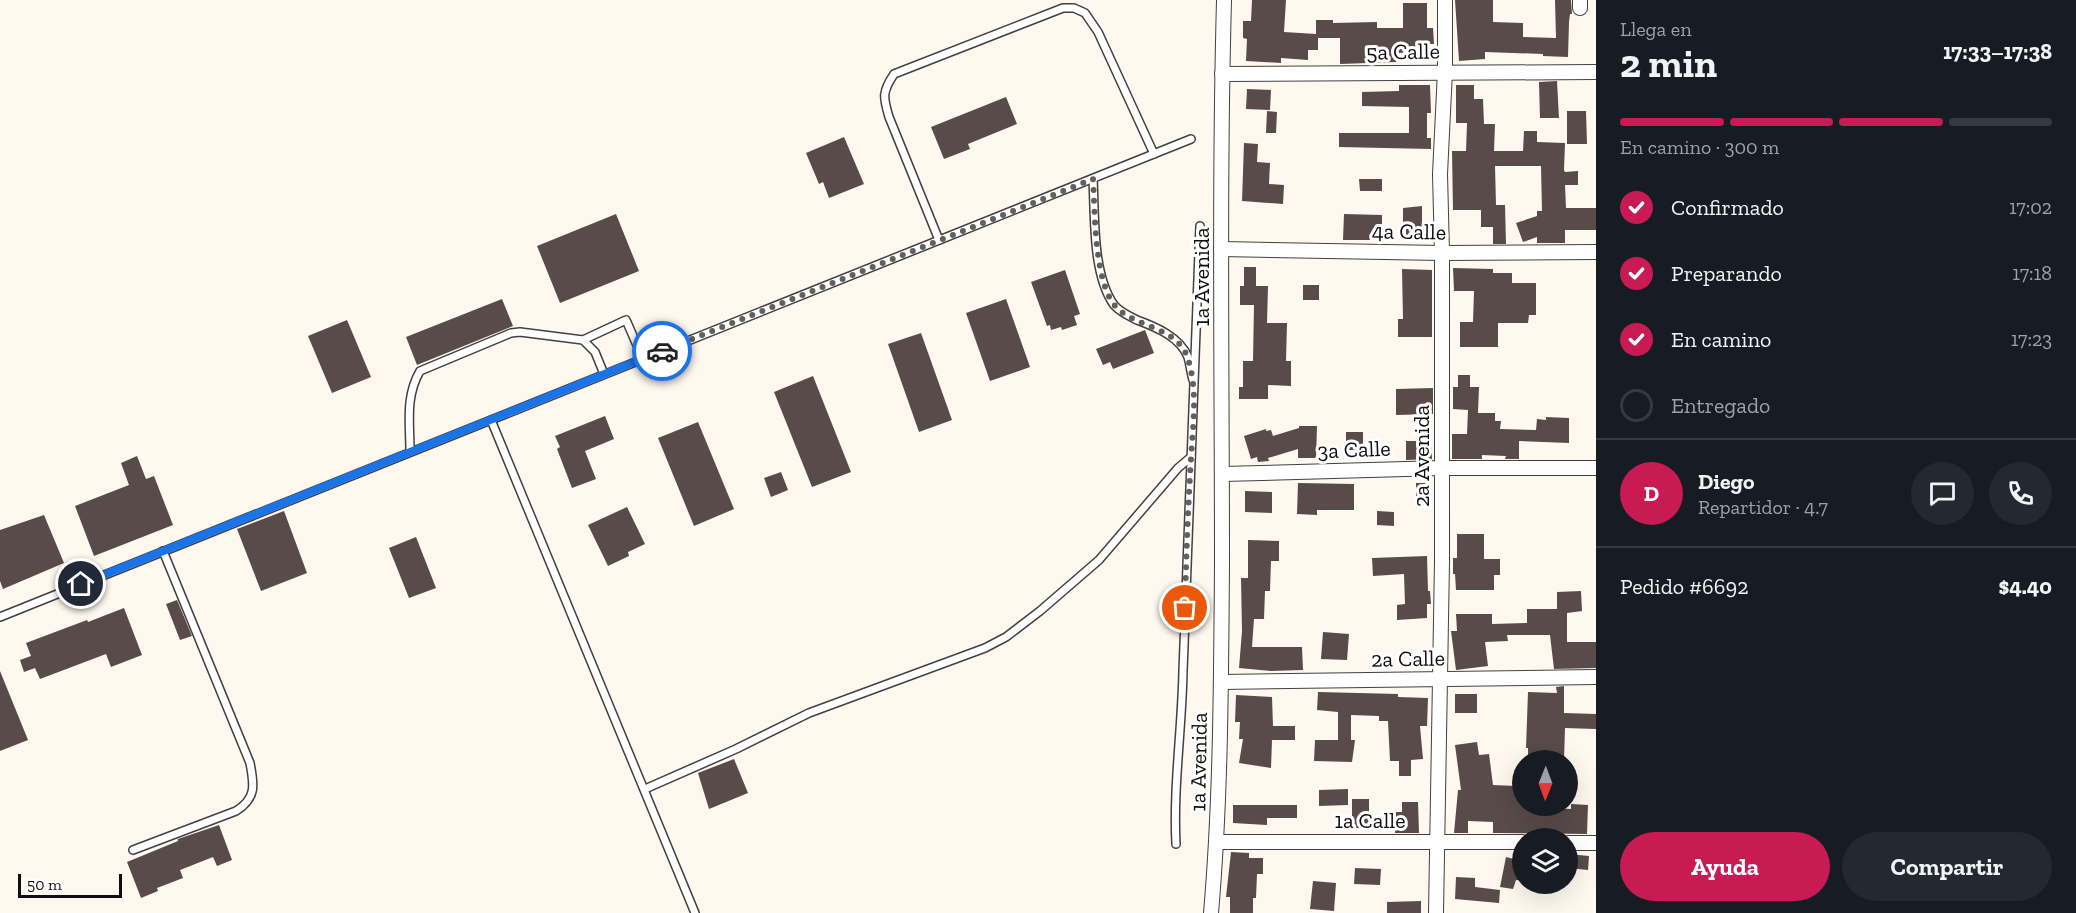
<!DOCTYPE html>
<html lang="es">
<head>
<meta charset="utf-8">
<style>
	body { margin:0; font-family:"Zilla Slab",serif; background:#242831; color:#f1f3f6; height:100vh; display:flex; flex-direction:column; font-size:22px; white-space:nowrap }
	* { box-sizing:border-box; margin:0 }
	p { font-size:20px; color:#9ea1a6 }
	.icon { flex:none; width:33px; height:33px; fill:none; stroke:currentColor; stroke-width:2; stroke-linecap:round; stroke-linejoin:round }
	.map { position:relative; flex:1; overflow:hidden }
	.sheet { display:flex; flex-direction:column; background:#171b24; width:480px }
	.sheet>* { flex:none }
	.needle { width:39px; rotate:181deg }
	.fabs { position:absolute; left:1512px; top:750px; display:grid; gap:12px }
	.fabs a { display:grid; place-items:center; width:66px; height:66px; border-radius:50%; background:#171b24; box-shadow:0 6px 24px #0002; font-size:30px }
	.scale { position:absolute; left:18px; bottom:15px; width:104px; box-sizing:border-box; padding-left:6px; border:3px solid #0e0e0e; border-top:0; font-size:16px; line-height:21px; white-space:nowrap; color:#0e0e0e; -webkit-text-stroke:4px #fff; paint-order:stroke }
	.pin { position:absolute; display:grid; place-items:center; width:51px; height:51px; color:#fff; margin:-26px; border:3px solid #fff; border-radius:50%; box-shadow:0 2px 6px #0007 }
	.courier { position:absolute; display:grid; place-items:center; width:60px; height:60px; margin:-30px; border:4px solid #1a73e8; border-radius:50%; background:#fff; color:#222; box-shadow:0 2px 8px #0007 }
	.headline em { font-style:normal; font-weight:700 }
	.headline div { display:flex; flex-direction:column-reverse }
	.headline { display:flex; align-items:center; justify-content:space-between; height:102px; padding:0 24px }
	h1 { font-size:39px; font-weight:700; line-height:45px }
	.bar { display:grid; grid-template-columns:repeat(4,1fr); gap:9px 6px; align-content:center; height:72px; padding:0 24px }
	.bar i { height:8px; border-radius:4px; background:#363941 }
	.bar .on { background:#c91b53 }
	.bar p { grid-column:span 4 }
	.line { display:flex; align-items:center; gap:15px; padding:0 24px; border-top:2px solid #363941 }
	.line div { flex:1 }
	.round { display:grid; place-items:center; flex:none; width:63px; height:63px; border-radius:32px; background:#242831 }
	ol { padding:0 24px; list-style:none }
	li { display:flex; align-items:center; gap:18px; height:66px }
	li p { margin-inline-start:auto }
	li .icon { padding:6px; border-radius:50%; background:#c91b53; color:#fff; stroke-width:4 }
	li:last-child { color:#9ea1a6 }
	li i { width:33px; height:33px; border:3px solid #363941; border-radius:50% }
	.cta { display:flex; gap:12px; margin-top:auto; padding:12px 24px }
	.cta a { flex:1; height:69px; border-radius:36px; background:#c91b53; color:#fff; font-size:24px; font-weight:700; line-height:69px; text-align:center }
	.cta a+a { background:#242831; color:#f1f3f6 }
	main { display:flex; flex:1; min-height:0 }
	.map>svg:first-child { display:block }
	.building { fill:#584b49 }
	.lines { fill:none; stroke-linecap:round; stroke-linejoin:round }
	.lane-casing { stroke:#414141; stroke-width:10 }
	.street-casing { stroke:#414141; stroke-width:16 }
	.lane { stroke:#fff; stroke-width:7 }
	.street { stroke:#fff; stroke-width:14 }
	.done { stroke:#62605d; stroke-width:6; stroke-dasharray:0 10.8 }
	.route { stroke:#1a73e8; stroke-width:8 }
	.labels { text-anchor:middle; stroke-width:6; stroke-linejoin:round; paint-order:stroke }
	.street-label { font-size:22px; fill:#0e0e0e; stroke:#fff }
</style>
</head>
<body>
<main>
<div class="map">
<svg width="1596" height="913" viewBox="0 0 1596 913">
	<rect width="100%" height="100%" fill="#fff8ef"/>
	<g class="building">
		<polygon points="1252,0 1286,0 1284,32 1316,34 1316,20 1333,20 1333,23 1377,22 1377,28 1403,28 1403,3 1427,3 1427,28 1433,28 1434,44 1426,44 1426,52 1396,53 1396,62 1340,64 1340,38 1318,38 1318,50 1308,50 1308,60 1281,58 1281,63 1246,61 1247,39 1243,38 1243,21 1251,21"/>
		<polygon points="1455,0 1493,0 1493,22 1523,23 1523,37 1556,38 1555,0 1571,0 1572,14 1570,14 1569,22 1568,57 1543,56 1543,54 1485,52 1485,59 1459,61"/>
		<polygon points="1557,81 1559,118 1540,118 1539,82"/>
		<polygon points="1399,85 1430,85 1431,113 1427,113 1427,138 1431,138 1431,149 1339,147 1339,133 1409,133 1409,107 1362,106 1362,92 1399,91"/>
		<polygon points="1456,85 1474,85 1474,99 1483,99 1484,124 1495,124 1494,151 1523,151 1524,131 1537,131 1537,142 1565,143 1564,170 1565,172 1578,171 1578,185 1565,185 1566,208 1596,208 1596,230 1565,230 1565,243 1537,243 1537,237 1523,242 1516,223 1537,216 1537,211 1542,211 1541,166 1495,166 1496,205 1505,205 1506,244 1493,244 1493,227 1481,227 1481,210 1453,210 1452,151 1466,151 1467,123 1456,123"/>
		<polygon points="1247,89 1271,90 1270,110 1246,109"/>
		<polygon points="1006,97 1017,124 968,144 970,149 944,159 931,127"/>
		<polygon points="1267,111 1277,112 1276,133 1266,133"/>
		<polygon points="1567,111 1586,111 1587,144 1567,144"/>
		<polygon points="844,137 864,184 829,198 823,182 819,184 806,153"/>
		<polygon points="1244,143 1258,144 1257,162 1270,163 1269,184 1284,185 1283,204 1242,201"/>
		<polygon points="1359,179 1382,179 1382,191 1360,191"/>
		<polygon points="1422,206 1422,239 1406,239 1406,226 1403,227 1403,208"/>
		<polygon points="616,214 639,271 560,303 537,246"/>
		<polygon points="1344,214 1382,215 1382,240 1343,240"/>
		<polygon points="1244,267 1256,267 1256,286 1268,286 1267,323 1287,323 1286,361 1291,361 1291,386 1268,385 1268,399 1239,399 1239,387 1243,387 1243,361 1253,361 1254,305 1240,305 1240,286 1244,286"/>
		<polygon points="1453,268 1493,269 1493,273 1512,273 1512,283 1536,283 1536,315 1529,315 1528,323 1498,323 1498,347 1460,347 1460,322 1473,322 1474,291 1454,291"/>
		<polygon points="1402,269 1432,270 1432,337 1398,337 1398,319 1403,319"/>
		<polygon points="1065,270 1080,314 1074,316 1077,325 1062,330 1061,327 1051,330 1050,325 1047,326 1031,282"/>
		<rect x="1303" y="285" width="16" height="15"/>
		<polygon points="502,299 513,326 417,365 406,337"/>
		<polygon points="1006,299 1030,367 990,381 966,313"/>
		<polygon points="347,320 371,377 332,393 308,336"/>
		<polygon points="1145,330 1154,353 1113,369 1110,362 1103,365 1096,349"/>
		<polygon points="921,333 952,420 919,432 888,344"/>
		<polygon points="1458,375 1470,375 1470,387 1479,387 1478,413 1495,413 1495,421 1501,421 1500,429 1536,430 1537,419 1546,420 1546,417 1569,418 1569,443 1519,441 1519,459 1505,459 1506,456 1482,455 1482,459 1452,459 1452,434 1467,434 1468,410 1453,409 1453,387 1458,387"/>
		<polygon points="813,376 851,472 812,487 774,392"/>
		<polygon points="1433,388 1433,414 1396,415 1396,389"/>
		<polygon points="605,416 614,439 585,451 596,479 572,488 557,449 560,447 555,436"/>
		<polygon points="698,422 734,509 694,526 658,438"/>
		<polygon points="1299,426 1317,426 1316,458 1298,458 1298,449 1268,458 1269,461 1258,462 1257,457 1251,459 1244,436 1266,429 1266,431 1271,430 1273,436 1299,428"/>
		<rect x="1346" y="432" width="17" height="18"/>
		<polygon points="1406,441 1431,441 1432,459 1406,460"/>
		<polygon points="137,456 146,479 154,476 173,525 94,556 75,506 129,485 121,463"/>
		<polygon points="781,472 788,490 771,497 764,478"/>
		<polygon points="1298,483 1354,484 1354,510 1317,510 1317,515 1297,514"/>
		<rect x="1416" y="483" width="14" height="18"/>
		<polygon points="1245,491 1272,492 1272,513 1245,512"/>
		<polygon points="627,507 645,544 628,552 629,556 608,566 588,525"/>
		<polygon points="284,511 307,573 261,591 237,529"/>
		<polygon points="1377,511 1394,512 1394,526 1377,525"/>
		<polygon points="44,515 64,563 3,589 0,581 0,530"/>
		<polygon points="1457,534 1484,534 1484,559 1500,559 1500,575 1494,575 1494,590 1456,590 1455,574 1453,574 1453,558 1457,558"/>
		<polygon points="416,537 436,588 409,598 389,548"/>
		<polygon points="1248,540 1279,541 1279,561 1271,561 1270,591 1265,591 1264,619 1254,619 1252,647 1302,647 1303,670 1271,671 1239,668 1242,631 1241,578 1248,578"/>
		<polygon points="1427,556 1428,591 1430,591 1431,604 1427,604 1427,618 1397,620 1397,605 1405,604 1404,574 1373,576 1372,558"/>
		<polygon points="1581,591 1582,611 1567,613 1567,642 1596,642 1596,668 1554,669 1550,635 1507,635 1508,641 1485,642 1488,666 1456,670 1451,631 1457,631 1456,614 1492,614 1492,624 1527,623 1527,609 1557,609 1557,592"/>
		<polygon points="177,600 192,636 180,640 166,604"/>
		<polygon points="124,608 142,655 111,667 106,654 40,679 35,668 24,672 20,660 31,656 26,643 87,620 88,622"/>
		<polygon points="1323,632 1349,634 1347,660 1321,659"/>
		<polygon points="0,671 28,740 0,751"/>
		<polygon points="1564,686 1564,713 1596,714 1596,729 1565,728 1564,760 1528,760 1528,748 1526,748 1528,692 1557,693 1556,687"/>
		<polygon points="1318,692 1398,694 1398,697 1428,698 1427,726 1420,726 1423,759 1411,760 1411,776 1399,776 1399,761 1390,761 1388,721 1379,721 1379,716 1351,715 1351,740 1355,740 1352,762 1314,761 1315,740 1338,740 1338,712 1317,710"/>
		<rect x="1455" y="694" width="22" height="19"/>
		<polygon points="1236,695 1272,697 1273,726 1295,726 1295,740 1272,740 1271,768 1239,763 1243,739 1239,739 1240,722 1235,722"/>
		<polygon points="1477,742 1479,755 1489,754 1493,785 1516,786 1515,796 1522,796 1522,806 1571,809 1571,804 1588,805 1587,834 1493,833 1493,822 1468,821 1468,833 1454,833 1458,790 1461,790 1455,745"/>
		<polygon points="734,759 748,793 709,809 698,773"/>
		<polygon points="1348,789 1348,805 1319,806 1319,790"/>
		<rect x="1352" y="799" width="17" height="29"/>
		<polygon points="1402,802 1418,802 1419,833 1395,833 1395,812 1402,812"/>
		<polygon points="1233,805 1297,805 1297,818 1267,818 1267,825 1233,823"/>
		<polygon points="219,825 232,860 217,866 213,857 180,870 183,878 157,888 158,891 141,898 127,862 178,841 178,839"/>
		<polygon points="1231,852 1249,853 1249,858 1263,858 1263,874 1257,874 1256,898 1253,898 1253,913 1230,913 1230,897 1226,897"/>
		<polygon points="1568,854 1589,856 1588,870 1568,868"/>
		<polygon points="1506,857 1522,861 1522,878 1519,878 1518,880 1516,880 1513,889 1500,887"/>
		<polygon points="1355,868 1381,869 1380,885 1354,884"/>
		<polygon points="1456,877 1475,878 1475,887 1500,890 1499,903 1455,899"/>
		<polygon points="1313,881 1336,883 1334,911 1310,909"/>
		<polygon points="1421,901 1421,913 1387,913 1387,902"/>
	</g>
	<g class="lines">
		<defs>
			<g id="lane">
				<path d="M1093,179C1095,216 1092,274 1114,305C1120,312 1129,316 1137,320C1156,327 1180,337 1188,357C1190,364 1191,373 1193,380"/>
				<path d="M939,240L889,117C883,97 882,92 894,74L1063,8H1074L1085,13L1098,32L1154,154"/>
				<polyline points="583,340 626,320 643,359"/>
				<polyline points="491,420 695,913"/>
				<path d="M410,451C410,423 405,397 420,371L511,333L520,332L583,340L595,352L604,374"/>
				<polyline points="0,617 1191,139"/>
				<polyline points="645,789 736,749 809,713 985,648 1006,637 1040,611 1099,560 1178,468 1191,457"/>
				<path d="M1176,844C1173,787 1182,729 1183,671C1188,523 1195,374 1200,226"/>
				<path d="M133,850L236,811C257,798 254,784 250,763L163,551"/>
			</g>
			<g id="street">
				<polyline points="1580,8 1580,0"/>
				<polyline points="1222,74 1596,72"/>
				<polyline points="1221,249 1442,253 1596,252"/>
				<polyline points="1222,474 1442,468 1596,468"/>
				<polyline points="1221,682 1596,677"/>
				<polyline points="1217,842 1522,842"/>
				<polyline points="1568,843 1596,843"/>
				<path d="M1211,913C1221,797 1221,681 1222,564C1222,376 1219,188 1224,0"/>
				<polyline points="1436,913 1442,561 1442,253 1440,174 1445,71 1445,0"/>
			</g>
		</defs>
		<use href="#lane" class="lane-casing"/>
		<use href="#street" class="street-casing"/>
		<use href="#lane" class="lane"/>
		<use href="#street" class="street"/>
	</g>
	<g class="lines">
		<path class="done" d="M662,351L1093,179C1095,211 1094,283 1116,307C1135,328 1178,326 1188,359C1198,391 1193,424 1191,458C1188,508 1186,558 1185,608"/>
		<polyline class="route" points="81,584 662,351"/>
	</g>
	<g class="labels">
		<g class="street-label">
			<text transform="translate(1403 51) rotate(-1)" y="8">5a Calle</text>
			<text transform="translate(1409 231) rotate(1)" y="8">4a Calle</text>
			<text transform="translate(1201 277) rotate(-90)" y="8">1a Avenida</text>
			<text transform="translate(1354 449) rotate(-2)" y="8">3a Calle</text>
			<text transform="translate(1421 456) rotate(-90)" y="8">2a Avenida</text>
			<text transform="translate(1408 658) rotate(-1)" y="8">2a Calle</text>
			<text transform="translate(1198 762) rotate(-89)" y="8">1a Avenida</text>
			<text x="1370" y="828">1a Calle</text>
		</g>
	</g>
</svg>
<div class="fabs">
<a><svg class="needle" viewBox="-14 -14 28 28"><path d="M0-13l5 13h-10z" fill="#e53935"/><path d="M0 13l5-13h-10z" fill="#9ea1a6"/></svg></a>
<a><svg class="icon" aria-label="layers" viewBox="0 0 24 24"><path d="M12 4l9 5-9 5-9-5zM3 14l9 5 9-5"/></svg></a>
</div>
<div class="scale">50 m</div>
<div class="pin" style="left:1185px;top:608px;background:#ea580c"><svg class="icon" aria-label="bag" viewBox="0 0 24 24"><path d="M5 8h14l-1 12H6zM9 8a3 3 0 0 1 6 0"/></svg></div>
<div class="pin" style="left:81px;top:584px;background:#1f2937"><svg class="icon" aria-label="home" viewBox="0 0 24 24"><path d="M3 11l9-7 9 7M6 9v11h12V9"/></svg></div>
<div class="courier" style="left:662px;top:351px"><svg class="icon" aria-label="car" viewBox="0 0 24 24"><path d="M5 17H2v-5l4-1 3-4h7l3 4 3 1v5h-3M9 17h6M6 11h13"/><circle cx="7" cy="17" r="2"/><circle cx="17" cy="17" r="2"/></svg></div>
</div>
<section class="sheet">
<div class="headline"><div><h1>2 min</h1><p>Llega en</p></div><em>17:33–17:38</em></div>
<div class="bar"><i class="on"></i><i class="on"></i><i class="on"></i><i></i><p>En camino · 300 m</p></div>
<ol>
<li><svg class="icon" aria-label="check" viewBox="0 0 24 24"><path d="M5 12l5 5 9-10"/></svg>Confirmado<p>17:02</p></li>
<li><svg class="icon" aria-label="check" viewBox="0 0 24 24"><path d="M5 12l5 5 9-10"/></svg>Preparando<p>17:18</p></li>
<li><svg class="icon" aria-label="check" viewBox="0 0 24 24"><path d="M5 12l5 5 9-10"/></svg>En camino<p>17:23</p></li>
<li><i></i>Entregado</li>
</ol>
<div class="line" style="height:108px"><b class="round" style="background:#c91b53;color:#fff">D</b><div><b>Diego</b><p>Repartidor · 4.7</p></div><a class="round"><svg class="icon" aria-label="chat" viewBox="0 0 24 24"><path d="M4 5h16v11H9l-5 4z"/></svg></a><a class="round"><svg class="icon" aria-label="phone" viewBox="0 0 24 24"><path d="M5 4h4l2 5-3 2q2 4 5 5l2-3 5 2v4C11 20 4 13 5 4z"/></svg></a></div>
<div class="line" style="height:78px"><div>Pedido #6692</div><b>$4.40</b></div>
<div class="cta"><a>Ayuda</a><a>Compartir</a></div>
</section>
</main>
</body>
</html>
